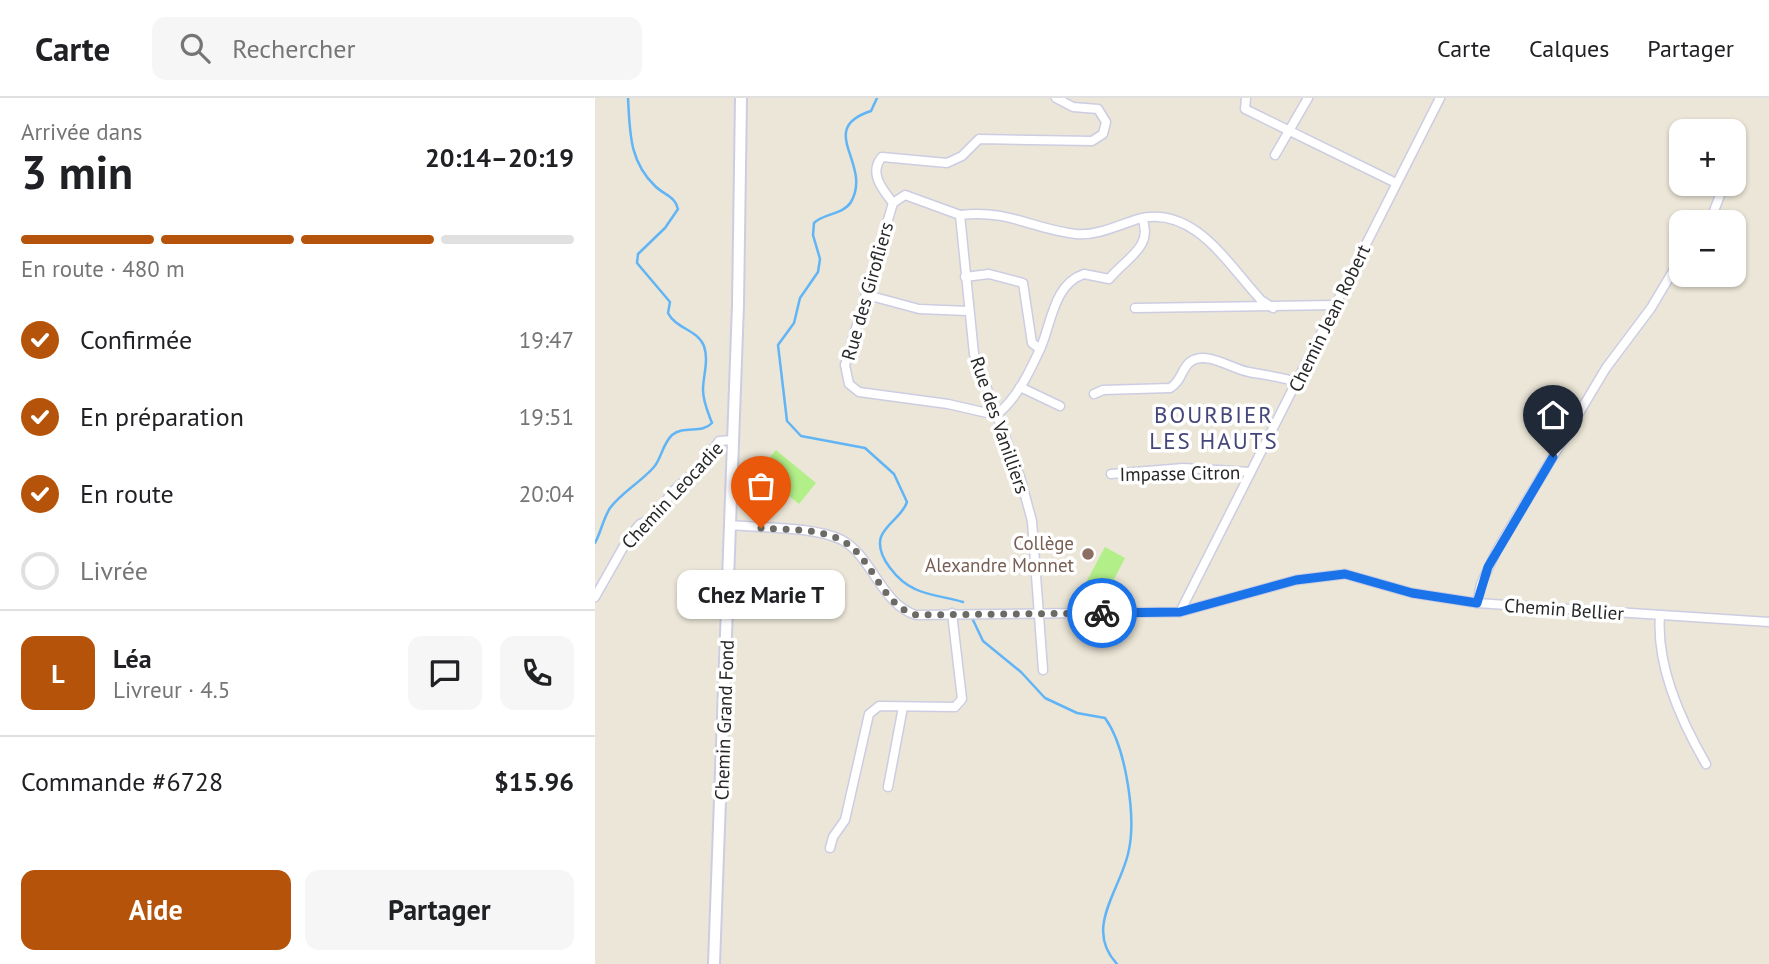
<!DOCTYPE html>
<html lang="fr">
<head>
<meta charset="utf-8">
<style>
	body { margin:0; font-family:"PT Sans",sans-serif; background:#f6f6f6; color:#202124; height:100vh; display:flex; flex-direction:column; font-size:26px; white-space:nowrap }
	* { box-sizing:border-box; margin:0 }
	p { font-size:23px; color:#757577 }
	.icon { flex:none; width:38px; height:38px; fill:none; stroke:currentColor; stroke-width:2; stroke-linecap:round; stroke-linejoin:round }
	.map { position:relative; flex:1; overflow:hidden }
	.drawer { display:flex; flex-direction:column; background:#fff; width:595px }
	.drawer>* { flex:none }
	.tools { position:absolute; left:1074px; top:21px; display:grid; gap:14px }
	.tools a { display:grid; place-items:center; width:77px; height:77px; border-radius:14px; background:#fff; box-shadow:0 2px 5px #0004; font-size:35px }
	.pin { position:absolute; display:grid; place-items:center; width:60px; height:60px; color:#fff; margin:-72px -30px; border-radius:50% 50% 50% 0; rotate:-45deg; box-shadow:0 0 7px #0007 }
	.pin .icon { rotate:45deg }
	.courier { position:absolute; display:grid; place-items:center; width:70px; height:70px; margin:-35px; border:5px solid #1a73e8; border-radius:50%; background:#fff; color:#222; box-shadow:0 2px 9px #0007 }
	.bubble { position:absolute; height:49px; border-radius:14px; background:#fff; box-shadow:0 2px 5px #0004; font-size:23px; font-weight:600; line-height:49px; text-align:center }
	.head em { font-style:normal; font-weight:600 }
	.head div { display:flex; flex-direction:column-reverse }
	.head { display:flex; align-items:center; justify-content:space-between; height:119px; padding:0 21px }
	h1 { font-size:46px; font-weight:600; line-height:52px }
	.bar { display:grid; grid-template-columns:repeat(4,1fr); gap:10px 7px; align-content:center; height:84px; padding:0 21px }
	.bar i { height:9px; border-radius:5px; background:#e0e0e0 }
	.bar .on { background:#b45309 }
	.bar p { grid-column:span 4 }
	.line { display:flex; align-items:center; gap:18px; padding:0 21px; border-top:2px solid #e0e0e0 }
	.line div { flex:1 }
	.round { display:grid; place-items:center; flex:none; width:74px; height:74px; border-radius:14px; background:#f6f6f6 }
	ol { padding:0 21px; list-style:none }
	li { display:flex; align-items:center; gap:21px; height:77px }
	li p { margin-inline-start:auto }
	li .icon { padding:7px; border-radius:50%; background:#b45309; color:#fff; stroke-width:4 }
	li:last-child { color:#757577 }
	li i { width:38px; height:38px; border:4px solid #e0e0e0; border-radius:50% }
	.cta { display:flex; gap:14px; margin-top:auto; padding:14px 21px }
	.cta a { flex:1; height:80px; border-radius:14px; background:#b45309; color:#fff; font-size:28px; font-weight:600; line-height:80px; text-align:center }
	.cta a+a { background:#f6f6f6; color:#202124 }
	header { display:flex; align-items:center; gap:42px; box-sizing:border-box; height:98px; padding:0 35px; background:#fff; border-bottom:2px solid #e0e0e0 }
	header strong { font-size:33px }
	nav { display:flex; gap:38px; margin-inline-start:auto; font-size:24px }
	.search { width:490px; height:63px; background:#f6f6f6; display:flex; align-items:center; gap:18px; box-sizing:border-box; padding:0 24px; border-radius:14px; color:#757577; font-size:26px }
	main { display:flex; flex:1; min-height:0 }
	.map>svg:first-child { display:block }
	.pitch { fill:#b2ef89 }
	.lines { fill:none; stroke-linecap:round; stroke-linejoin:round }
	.stream { stroke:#61b5f6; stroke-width:2.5 }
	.street-casing { stroke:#cccde2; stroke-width:11 }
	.secondary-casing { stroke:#cccde2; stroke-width:14 }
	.street { stroke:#fff; stroke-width:8 }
	.secondary { stroke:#fff; stroke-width:10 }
	.done { stroke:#6c6a65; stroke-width:7; stroke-dasharray:0 12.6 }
	.route { stroke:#1a73e8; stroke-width:9 }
	.education-dot { fill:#8d6e63; stroke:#fff; stroke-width:2.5 }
	.labels { text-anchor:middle; stroke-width:7; stroke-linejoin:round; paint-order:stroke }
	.street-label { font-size:19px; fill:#272727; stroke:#fff }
	.education-label { font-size:19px; fill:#785e54; stroke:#fff; text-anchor:end }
	.quarter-label { font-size:23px; letter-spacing:2px; fill:#45467a; stroke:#fff }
</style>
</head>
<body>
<header>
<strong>Carte</strong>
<div class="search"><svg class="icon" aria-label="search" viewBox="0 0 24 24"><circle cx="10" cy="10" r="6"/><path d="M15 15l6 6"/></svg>Rechercher</div>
<nav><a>Carte</a><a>Calques</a><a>Partager</a></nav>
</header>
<main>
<section class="drawer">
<div class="head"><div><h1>3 min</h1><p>Arrivée dans</p></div><em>20:14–20:19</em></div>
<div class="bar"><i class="on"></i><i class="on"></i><i class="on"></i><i></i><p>En route · 480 m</p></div>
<ol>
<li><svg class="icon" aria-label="check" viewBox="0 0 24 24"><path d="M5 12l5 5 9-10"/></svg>Confirmée<p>19:47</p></li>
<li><svg class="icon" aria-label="check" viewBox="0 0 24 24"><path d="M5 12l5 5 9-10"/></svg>En préparation<p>19:51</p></li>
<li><svg class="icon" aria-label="check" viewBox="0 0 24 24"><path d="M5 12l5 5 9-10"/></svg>En route<p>20:04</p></li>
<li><i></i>Livrée</li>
</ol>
<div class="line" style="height:126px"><b class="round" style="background:#b45309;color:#fff">L</b><div><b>Léa</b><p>Livreur · 4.5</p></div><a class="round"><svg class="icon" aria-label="chat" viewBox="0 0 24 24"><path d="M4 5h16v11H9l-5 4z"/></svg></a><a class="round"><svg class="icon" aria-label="phone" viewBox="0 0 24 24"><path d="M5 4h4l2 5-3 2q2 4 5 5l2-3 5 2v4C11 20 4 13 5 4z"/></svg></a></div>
<div class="line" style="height:91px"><div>Commande #6728</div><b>$15.96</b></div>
<div class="cta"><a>Aide</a><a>Partager</a></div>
</section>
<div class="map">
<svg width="1174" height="866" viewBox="0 0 1174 866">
	<rect width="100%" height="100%" fill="#ebe6d7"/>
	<g class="pitch">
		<polygon points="181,352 221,385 204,406 163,373"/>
		<polygon points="510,449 530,460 509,501 488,490"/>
	</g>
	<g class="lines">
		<g class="stream">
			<path d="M282,0L276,13C220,31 278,66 256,104C248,117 229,115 219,125L218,137L225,161L223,174L205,200L199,225L183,247L192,323L206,338L270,350L299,376L312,404C307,419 291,425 286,439C280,458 304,484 320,491C334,498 352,499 368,504"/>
			<path d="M0,445C6,434 8,421 15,410C27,394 46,384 59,369C67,359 67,347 77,337C89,327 107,336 117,325C113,314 108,304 108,292C108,278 114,263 109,248C102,231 81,231 73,215L75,204L42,165L43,156L70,130L83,111C80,98 69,97 60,88C34,63 35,34 33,0"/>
			<path d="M378,522L388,543L426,574L450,600L482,615L510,620C531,649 542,721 533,756C524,794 489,831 522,866"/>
		</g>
		<defs>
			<g id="street">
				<polyline points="651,0 650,11 801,85"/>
				<polyline points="680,57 713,0"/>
				<path d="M298,105C288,92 273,75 287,59L352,65L367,58L384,41L497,43L508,36L511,24L503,11L478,9L461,0"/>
				<path d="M365,117L310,97L298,105L250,267L254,286L264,294L353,306L401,317C422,301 435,273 446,249C457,223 459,186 489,176L514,181C531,160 559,149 547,120"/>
				<polyline points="365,117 379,256 425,379 437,423 448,572"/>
				<path d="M365,117C414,111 436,131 481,136C502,138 524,127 543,121C599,106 634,168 666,202L678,210"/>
				<polyline points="1115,124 1129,86"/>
				<polyline points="370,179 394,176 428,185 437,245 445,251"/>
				<polyline points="272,197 324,211 373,213"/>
				<polyline points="540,210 741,207"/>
				<polyline points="425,289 465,308"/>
				<path d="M499,296L508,292L575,290C587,283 586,271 595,264C612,252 636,271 654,274C670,277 686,279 702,284"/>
				<polyline points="516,376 588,370 655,374"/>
				<path d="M135,427C166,430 219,428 247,442C277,458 286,506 321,517L585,514L701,482L750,476L817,495L882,505L1174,524"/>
				<polyline points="0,499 34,439 45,426 64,417 75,396 109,365 124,343 138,342"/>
				<polyline points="882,505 886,486 902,452 1011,270 1056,210 1087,158"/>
				<polyline points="585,514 845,0"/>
				<path d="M1065,517C1061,567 1086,623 1111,666"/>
				<polyline points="293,689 308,609"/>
				<polyline points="235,750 238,739 250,722 274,616 284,608 360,609 367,601 357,515"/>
			</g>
			<polyline id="secondary" points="119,866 143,207 146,0"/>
		</defs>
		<use href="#street" class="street-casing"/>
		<use href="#secondary" class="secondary-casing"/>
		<use href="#street" class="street"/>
		<use href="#secondary" class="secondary"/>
	</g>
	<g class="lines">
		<path class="done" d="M166,430C191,432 223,430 246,442C278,458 285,507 321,517L507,515"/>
		<polyline class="route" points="507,515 585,514 701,482 750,476 817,495 882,505 893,469 958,359"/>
	</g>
	<circle class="education-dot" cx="493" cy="456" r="7"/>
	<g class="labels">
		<g class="street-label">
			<text transform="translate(272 193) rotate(-74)" y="7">Rue des Girofliers</text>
			<text transform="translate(734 220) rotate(-64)" y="7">Chemin Jean Robert</text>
			<text transform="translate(405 327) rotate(71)" y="7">Rue des Vanilliers</text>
			<text transform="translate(585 375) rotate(-1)" y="7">Impasse Citron</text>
			<text transform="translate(77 397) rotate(-47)" y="7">Chemin Leocadie</text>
			<text transform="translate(969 511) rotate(4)" y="7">Chemin Bellier</text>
			<text transform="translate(129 622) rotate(-88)" y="7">Chemin Grand Fond</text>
		</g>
		<g class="education-label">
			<text x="479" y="452">Collège<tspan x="479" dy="22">Alexandre Monnet</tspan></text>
		</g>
		<g class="quarter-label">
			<text x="619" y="325">BOURBIER<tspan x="619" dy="26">LES HAUTS</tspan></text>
		</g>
	</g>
</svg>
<div class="tools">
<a>+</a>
<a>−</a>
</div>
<div class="pin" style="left:166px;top:430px;background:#ea580c"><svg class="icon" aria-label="bag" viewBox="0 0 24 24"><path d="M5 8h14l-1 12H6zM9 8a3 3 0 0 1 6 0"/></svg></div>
<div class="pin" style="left:958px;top:359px;background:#1f2937"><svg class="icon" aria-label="home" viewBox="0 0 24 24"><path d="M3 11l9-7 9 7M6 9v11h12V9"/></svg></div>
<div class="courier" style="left:507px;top:515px"><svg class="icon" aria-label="bike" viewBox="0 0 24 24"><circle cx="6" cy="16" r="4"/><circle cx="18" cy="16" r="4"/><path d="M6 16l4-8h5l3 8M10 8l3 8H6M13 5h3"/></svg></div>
<div class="bubble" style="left:82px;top:472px;width:168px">Chez Marie T</div>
</div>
</main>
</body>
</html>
